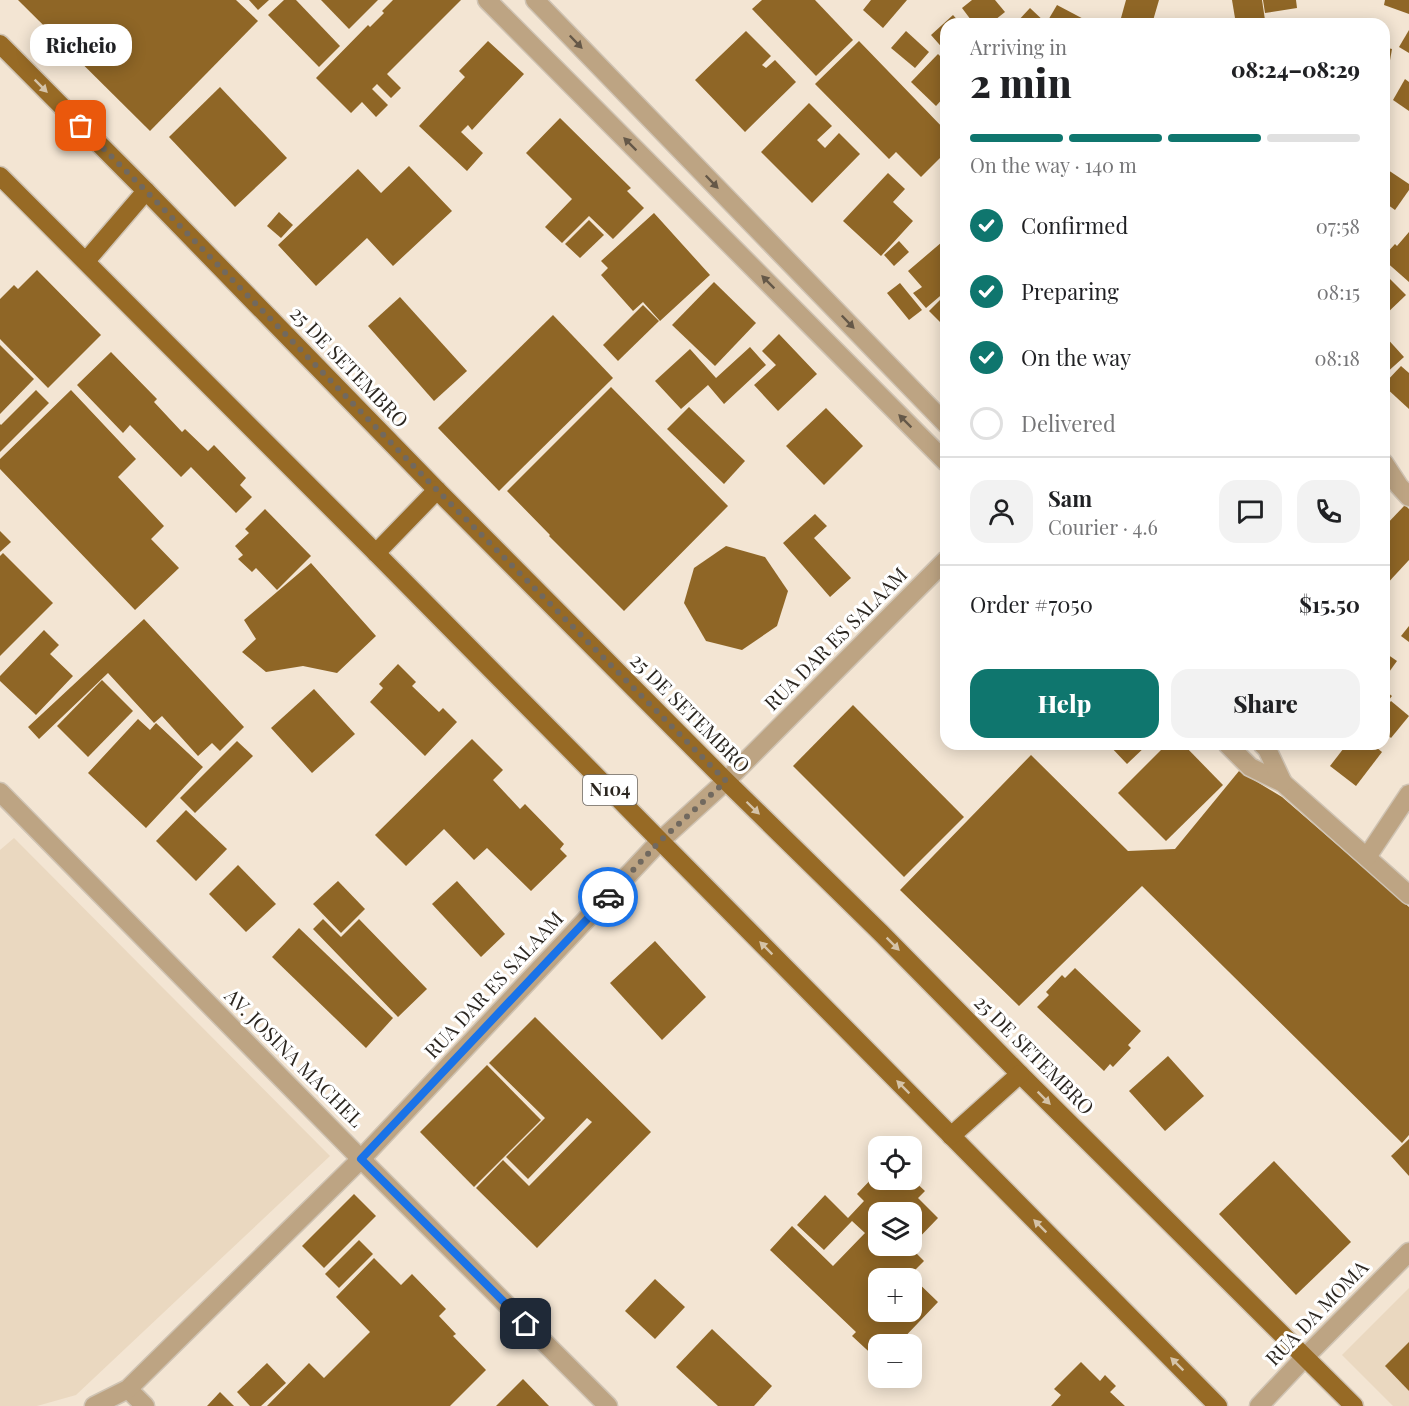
<!DOCTYPE html>
<html lang="en">
<head>
<meta charset="utf-8">
<style>
	body { margin:0; font-family:"Playfair Display",serif; background:#f2f2f2; color:#202124; height:100vh; display:flex; flex-direction:column; font-size:22px; white-space:nowrap }
	* { box-sizing:border-box; margin:0 }
	p { font-size:20px; color:#757577 }
	.icon { flex:none; width:33px; height:33px; fill:none; stroke:currentColor; stroke-width:2; stroke-linecap:round; stroke-linejoin:round }
	.map { position:relative; flex:1; overflow:hidden }
	.side { position:absolute; left:940px; top:18px; width:450px; height:732px; display:flex; flex-direction:column; background:#fff; border-radius:18px; box-shadow:0 3px 15px #0003 }
	.side>* { flex:none }
	.controls { position:absolute; left:868px; top:1136px; display:grid; gap:12px }
	.controls a { display:grid; place-items:center; width:54px; height:54px; border-radius:12px; background:#fff; box-shadow:0 3px 15px #0003; font-size:30px }
	.pin { position:absolute; display:grid; place-items:center; width:51px; height:51px; color:#fff; margin:-26px; border-radius:12px; box-shadow:0 3px 9px #0006 }
	.courier { position:absolute; display:grid; place-items:center; width:60px; height:60px; margin:-30px; border:4px solid #1a73e8; border-radius:50%; background:#fff; color:#222; box-shadow:0 2px 8px #0007 }
	.bubble { position:absolute; height:42px; border-radius:18px; background:#fff; box-shadow:0 3px 15px #0003; font-size:20px; font-weight:800; line-height:42px; text-align:center }
	.head em { font-style:normal; font-weight:800 }
	.head div { display:flex; flex-direction:column-reverse }
	.head { display:flex; align-items:center; justify-content:space-between; height:102px; padding:0 30px }
	h1 { font-size:39px; font-weight:800; line-height:45px }
	.bar { display:grid; grid-template-columns:repeat(4,1fr); gap:9px 6px; align-content:center; height:72px; padding:0 30px }
	.bar i { height:8px; border-radius:4px; background:#e0e0e0 }
	.bar .active { background:#0f766e }
	.bar p { grid-column:span 4 }
	.line { display:flex; align-items:center; gap:15px; padding:0 30px; border-top:2px solid #e0e0e0 }
	.line div { flex:1 }
	.round { display:grid; place-items:center; flex:none; width:63px; height:63px; border-radius:18px; background:#f2f2f2 }
	ol { padding:0 30px; list-style:none }
	li { display:flex; align-items:center; gap:18px; height:66px }
	li p { margin-inline-start:auto }
	li .icon { padding:6px; border-radius:50%; background:#0f766e; color:#fff; stroke-width:4 }
	li:last-child { color:#757577 }
	li i { width:33px; height:33px; border:3px solid #e0e0e0; border-radius:50% }
	.button { display:flex; gap:12px; margin-top:auto; padding:12px 30px }
	.button a { flex:1; height:69px; border-radius:18px; background:#0f766e; color:#fff; font-size:24px; font-weight:800; line-height:69px; text-align:center }
	.button a+a { background:#f2f2f2; color:#202124 }
	.map>svg:first-child { display:block }
	.built { fill:#ead8c0 }
	.building { fill:#8f6626; fill-rule:evenodd }
	.lines { fill:none; stroke-linecap:round; stroke-linejoin:round }
	.minor-casing { stroke:#cfc3b3; stroke-width:21 }
	.major-casing { stroke:#cfc3b3; stroke-width:21 }
	.minor { stroke:#bda483; stroke-width:18 }
	.major { stroke:#976a25; stroke-width:18 }
	.oneway { fill:#655848 }
	.oneway2 { fill:#d5c3a8 }
	.done { stroke:#71695f; stroke-width:6; stroke-dasharray:0 10.8 }
	.route { stroke:#1a73e8; stroke-width:8 }
	.labels { text-anchor:middle; stroke-width:6; stroke-linejoin:round; paint-order:stroke }
	.shield { fill:#fff; stroke:#6b6763; stroke-width:1.5 }
	.shield-label { font-size:18px; font-weight:bold; fill:#2b2620 }
	.street-label { font-size:20px; fill:#2b2620; stroke:#fff }
</style>
</head>
<body>
<div class="map">
<svg width="1409" height="1406" viewBox="0 0 1409 1406">
	<rect width="100%" height="100%" fill="#f3e5d3"/>
	<g class="built">
		<polygon points="14,838 330,1156 76,1395 37,1406 0,1406 0,850"/>
		<polygon points="1409,1288 1409,1406 1393,1406 1342,1355"/>
	</g>
	<g class="building">
		<polygon points="18,0 236,0 258,21 150,131"/>
		<polygon points="249,0 269,0 258,10"/>
		<polygon points="284,0 296,0 340,46 319,67 268,15"/>
		<polygon points="321,0 378,0 349,29"/>
		<polygon points="393,0 461,0 387,74 401,88 391,98 377,84 372,89 388,105 376,117 362,102 351,113 316,78 368,25 370,27 384,13 382,11"/>
		<polygon points="762,0 815,0 853,40 816,76 752,9"/>
		<polygon points="871,0 907,0 883,28 863,10"/>
		<polygon points="972,0 995,0 1005,12 990,24 974,24 962,8"/>
		<polygon points="1126,0 1159,0 1152,24 1140,24 1121,18"/>
		<polygon points="1232,0 1262,0 1265,20 1236,24"/>
		<polygon points="1263,0 1296,0 1297,8 1265,13"/>
		<polygon points="1385,0 1409,0 1409,14 1384,5"/>
		<polygon points="1057,5 1093,24 1051,24 1047,22"/>
		<polygon points="1030,8 1047,24 1015,24"/>
		<polygon points="953,15 961,24 946,24 946,52 931,35"/>
		<polygon points="1409,30 1409,53 1399,47"/>
		<polygon points="746,31 771,56 762,65 766,68 775,60 796,82 745,132 695,80"/>
		<polygon points="906,31 929,52 915,68 891,48"/>
		<polygon points="488,41 524,74 472,130 468,125 461,132 483,153 467,171 419,126 465,77 459,71"/>
		<polygon points="859,41 946,131 946,152 921,177 896,152 889,159 815,84"/>
		<polygon points="1384,47 1392,49 1386,83 1384,83"/>
		<polygon points="938,54 946,62 946,95 936,106 911,82"/>
		<polygon points="1405,79 1409,82 1409,111 1393,100"/>
		<polygon points="220,87 287,158 235,207 169,137"/>
		<polygon points="809,103 832,126 817,140 825,148 839,133 860,154 812,203 761,152"/>
		<polygon points="560,118 631,188 627,191 644,208 613,239 589,216 562,243 545,227 572,199 526,153"/>
		<polygon points="409,166 452,211 393,266 367,238 316,286 278,245 358,169 381,193"/>
		<polygon points="1388,170 1409,184 1409,190 1395,210 1384,202 1384,175"/>
		<polygon points="888,173 905,189 893,202 913,221 881,256 843,221"/>
		<polygon points="279,212 293,225 281,238 267,226"/>
		<polygon points="654,213 710,275 660,321 643,302 633,311 601,275 608,268 601,261"/>
		<polygon points="589,220 604,235 580,258 565,244"/>
		<polygon points="1409,232 1409,282 1384,260 1384,256 1395,244 1397,246"/>
		<polygon points="899,241 909,252 894,266 884,255"/>
		<polygon points="942,242 946,247 946,291 926,308 913,293 922,287 908,271"/>
		<polygon points="37,270 101,335 48,388 0,339 0,299 14,285 18,289"/>
		<polygon points="1384,273 1406,295 1384,316"/>
		<polygon points="714,282 756,323 715,366 672,325"/>
		<polygon points="900,283 922,310 909,320 887,293"/>
		<polygon points="946,294 946,328 929,311"/>
		<polygon points="400,297 467,371 434,401 368,326"/>
		<polygon points="643,305 659,321 618,361 603,345"/>
		<polygon points="553,315 613,378 499,491 438,428"/>
		<polygon points="779,334 817,374 778,411 754,385 776,365 762,351"/>
		<polygon points="1384,335 1404,357 1384,375"/>
		<polygon points="0,345 34,379 0,414"/>
		<polygon points="750,347 766,365 724,404 708,385 681,409 655,381 690,349 716,378"/>
		<polygon points="111,352 157,399 154,402 182,432 185,429 208,451 214,445 246,478 240,485 252,497 236,513 191,467 181,477 130,425 123,433 77,385"/>
		<polygon points="1401,366 1409,373 1409,409 1384,386 1384,384"/>
		<polygon points="611,387 728,506 624,611 549,536 550,535 507,491"/>
		<polygon points="36,390 49,403 0,452 0,424 1,425"/>
		<polygon points="71,390 136,459 118,477 164,526 151,539 179,568 135,610 0,469 0,459"/>
		<polygon points="689,407 745,461 724,484 667,429"/>
		<polygon points="826,408 863,446 824,485 786,446"/>
		<polygon points="1405,505 1409,509 1409,560 1384,587 1384,527"/>
		<polygon points="265,509 311,556 277,590 256,568 252,572 238,559 243,555 235,546 249,533 245,529"/>
		<polygon points="815,514 827,526 814,538 851,578 830,597 783,543"/>
		<polygon points="0,531 11,542 0,552"/>
		<polygon points="726,546 765,557 788,591 777,626 742,650 706,641 684,603 694,568"/>
		<polygon points="3,553 53,603 0,656 0,556"/>
		<polygon points="311,563 376,636 337,673 303,666 266,672 242,652 256,639 244,620"/>
		<polygon points="144,619 244,727 220,751 212,743 198,756 162,716 154,723 108,673 39,739 28,727"/>
		<polygon points="1409,626 1409,642 1401,636"/>
		<polygon points="44,630 59,645 50,654 73,676 36,715 0,681 0,676"/>
		<polygon points="1384,652 1397,661 1384,679"/>
		<polygon points="398,664 416,682 412,686 439,712 443,708 457,722 425,756 370,702 383,688 379,684"/>
		<polygon points="102,680 133,711 88,757 57,726"/>
		<polygon points="314,689 355,734 312,773 271,728"/>
		<polygon points="1384,690 1392,696 1384,706"/>
		<polygon points="1391,701 1409,716 1391,738 1384,732 1384,709"/>
		<polygon points="853,705 964,817 904,877 793,766"/>
		<polygon points="138,719 150,730 156,723 203,767 146,828 88,773"/>
		<polygon points="472,739 503,770 493,780 520,809 525,804 564,844 560,849 567,856 531,891 487,848 474,860 444,829 406,866 375,835"/>
		<polygon points="237,741 253,756 195,813 180,798"/>
		<polygon points="1108,744 1148,744 1127,764"/>
		<polygon points="1167,744 1183,744 1223,785 1166,841 1118,793"/>
		<polygon points="1347,744 1372,744 1382,752 1356,786 1330,766"/>
		<polygon points="1031,755 1128,851 1175,849 1239,771 1282,797 1409,907 1409,1135 1402,1143 1142,886 1019,1006 900,890"/>
		<polygon points="186,810 227,849 196,881 156,841"/>
		<polygon points="238,865 276,904 246,932 209,894"/>
		<polygon points="338,881 365,909 341,933 313,904"/>
		<polygon points="457,881 505,934 481,957 432,904"/>
		<polygon points="323,919 341,937 359,919 427,989 398,1017 313,929"/>
		<polygon points="299,928 393,1018 366,1048 272,957"/>
		<polygon points="655,941 706,997 662,1040 610,983"/>
		<polygon points="1075,968 1141,1031 1128,1045 1131,1048 1113,1067 1110,1064 1104,1071 1037,1007 1049,995 1046,992 1062,975 1065,978"/>
		<polygon points="535,1017 651,1132 537,1248 476,1188 503,1160 529,1186 592,1122 587,1118 528,1179 506,1157 545,1118 489,1063"/>
		<polygon points="1168,1056 1204,1096 1165,1131 1129,1091"/>
		<polygon points="487,1065 541,1120 474,1187 420,1132"/>
		<polygon points="1409,1139 1409,1176 1391,1156"/>
		<polygon points="1274,1161 1351,1242 1296,1295 1219,1214"/>
		<path d="M879,1171V1179H898L901,1182L904,1179H912L925,1191L918,1198L938,1218L912,1245V1212H879V1245H908L924,1261L910,1275L938,1302L898,1344H879V1361L852,1336L856,1332L770,1250L792,1226L833,1266L865,1233L852,1221L824,1250L797,1225L825,1195L848,1218L864,1201L857,1194ZM879,1278H912V1311H879Z"/>
		<polygon points="354,1194 376,1216 324,1268 302,1246"/>
		<polygon points="359,1240 373,1254 339,1288 325,1274"/>
		<polygon points="374,1258 401,1285 412,1274 446,1309 439,1316 456,1334 453,1336 486,1370 450,1406 267,1406 309,1363 324,1378 370,1332 336,1297"/>
		<polygon points="655,1279 685,1307 655,1339 625,1311"/>
		<polygon points="712,1329 772,1386 754,1406 718,1406 676,1367"/>
		<polygon points="1409,1342 1409,1391 1385,1366"/>
		<polygon points="1081,1362 1100,1381 1105,1375 1116,1386 1110,1392 1125,1406 1051,1406 1061,1395 1054,1389"/>
		<polygon points="267,1363 286,1383 261,1406 250,1406 237,1392"/>
		<polygon points="523,1379 549,1406 496,1406"/>
		<polygon points="220,1392 234,1406 207,1406"/>
	</g>
	<g class="lines">
		<defs>
			<g id="minor">
				<polyline points="487,0 946,462"/>
				<polyline points="535,0 946,424"/>
				<polyline points="1384,463 1399,486 1409,497"/>
				<polyline points="1227,744 1250,767 1283,783 1409,895"/>
				<polyline points="1262,744 1267,749 1283,783"/>
				<polyline points="0,792 361,1159 608,1406"/>
				<polyline points="1367,857 1409,794"/>
				<polyline points="128,1389 145,1406"/>
				<polyline points="94,1406 128,1389 361,1159 660,841 726,781 946,560"/>
				<polyline points="1259,1406 1305,1357 1409,1252"/>
			</g>
			<g id="major">
				<polyline points="0,44 146,191 437,490 726,781 881,933 1020,1074 1354,1406"/>
				<polyline points="0,176 376,553 1218,1406"/>
				<polyline points="86,261 146,191"/>
				<polyline points="376,553 437,490"/>
				<polyline points="951,1136 1020,1074"/>
			</g>
		</defs>
		<use href="#minor" class="minor-casing"/>
		<use href="#major" class="major-casing"/>
		<use href="#minor" class="minor"/>
		<use href="#major" class="major"/>
	</g>
	<defs><path id="oneway-solid" d="M-6-.8H1V-3.2L6.5 0L1 3.2V.8H-6Z" transform="scale(1.5)"/></defs>
	<g class="oneway">
		<use href="#oneway-solid" transform="translate(576 42) rotate(46)"/>
		<use href="#oneway-solid" transform="translate(630 144) rotate(-135)"/>
		<use href="#oneway-solid" transform="translate(712 182) rotate(46)"/>
		<use href="#oneway-solid" transform="translate(768 282) rotate(-135)"/>
		<use href="#oneway-solid" transform="translate(848 322) rotate(46)"/>
		<use href="#oneway-solid" transform="translate(905 421) rotate(-135)"/>
	</g>
	<g class="oneway2">
		<use href="#oneway-solid" transform="translate(41 86) rotate(45)"/>
		<use href="#oneway-solid" transform="translate(753 808) rotate(44)"/>
		<use href="#oneway-solid" transform="translate(893 944) rotate(45)"/>
		<use href="#oneway-solid" transform="translate(766 948) rotate(-135)"/>
		<use href="#oneway-solid" transform="translate(903 1087) rotate(-135)"/>
		<use href="#oneway-solid" transform="translate(1044 1098) rotate(45)"/>
		<use href="#oneway-solid" transform="translate(1040 1226) rotate(-135)"/>
		<use href="#oneway-solid" transform="translate(1177 1364) rotate(-135)"/>
	</g>
	<g class="lines">
		<polyline class="done" points="81,126 146,191 437,490 726,781 660,841 608,897"/>
		<polyline class="route" points="526,1324 361,1159 608,897"/>
	</g>
	<g class="labels">
		<rect class="shield" x="583" y="775" width="54" height="30" rx="4.5"/>
		<g class="shield-label">
			<text x="610" y="796">N104</text>
		</g>
		<g class="street-label">
			<text transform="translate(349 367) rotate(46)" y="7">25 DE SETEMBRO</text>
			<text transform="translate(836 639) rotate(-45)" y="7">RUA DAR ES SALAAM</text>
			<text transform="translate(690 713) rotate(45)" y="7">25 DE SETEMBRO</text>
			<text transform="translate(494 985) rotate(-47)" y="7">RUA DAR ES SALAAM</text>
			<text transform="translate(1034 1055) rotate(45)" y="7">25 DE SETEMBRO</text>
			<text transform="translate(294 1058) rotate(45)" y="7">AV. JOSINA MACHEL</text>
			<text transform="translate(1317 1313) rotate(-46)" y="7">RUA DA MOMA</text>
		</g>
	</g>
</svg>
<div class="controls">
<a><svg class="icon" aria-label="locate" viewBox="0 0 24 24"><circle cx="12" cy="12" r="6"/><path d="M12 2v4M12 18v4M2 12h4M18 12h4"/></svg></a>
<a><svg class="icon" aria-label="layers" viewBox="0 0 24 24"><path d="M12 4l9 5-9 5-9-5zM3 14l9 5 9-5"/></svg></a>
<a>+</a>
<a>−</a>
</div>
<div class="pin" style="left:81px;top:126px;background:#ea580c"><svg class="icon" aria-label="bag" viewBox="0 0 24 24"><path d="M5 8h14l-1 12H6zM9 8a3 3 0 0 1 6 0"/></svg></div>
<div class="pin" style="left:526px;top:1324px;background:#1f2937"><svg class="icon" aria-label="home" viewBox="0 0 24 24"><path d="M3 11l9-7 9 7M6 9v11h12V9"/></svg></div>
<div class="courier" style="left:608px;top:897px"><svg class="icon" aria-label="car" viewBox="0 0 24 24"><path d="M5 17H2v-5l4-1 3-4h7l3 4 3 1v5h-3M9 17h6M6 11h13"/><circle cx="7" cy="17" r="2"/><circle cx="17" cy="17" r="2"/></svg></div>
<div class="bubble" style="left:30px;top:24px;width:102px">Richeio</div>
<section class="side">
<div class="head"><div><h1>2 min</h1><p>Arriving in</p></div><em>08:24–08:29</em></div>
<div class="bar"><i class="active"></i><i class="active"></i><i class="active"></i><i></i><p>On the way · 140 m</p></div>
<ol>
<li><svg class="icon" aria-label="check" viewBox="0 0 24 24"><path d="M5 12l5 5 9-10"/></svg>Confirmed<p>07:58</p></li>
<li><svg class="icon" aria-label="check" viewBox="0 0 24 24"><path d="M5 12l5 5 9-10"/></svg>Preparing<p>08:15</p></li>
<li><svg class="icon" aria-label="check" viewBox="0 0 24 24"><path d="M5 12l5 5 9-10"/></svg>On the way<p>08:18</p></li>
<li><i></i>Delivered</li>
</ol>
<div class="line" style="height:108px"><a class="round"><svg class="icon" aria-label="person" viewBox="0 0 24 24"><circle cx="12" cy="8" r="4"/><path d="M4 21q1-7 8-7t8 7"/></svg></a><div><b>Sam</b><p>Courier · 4.6</p></div><a class="round"><svg class="icon" aria-label="chat" viewBox="0 0 24 24"><path d="M4 5h16v11H9l-5 4z"/></svg></a><a class="round"><svg class="icon" aria-label="phone" viewBox="0 0 24 24"><path d="M5 4h4l2 5-3 2q2 4 5 5l2-3 5 2v4C11 20 4 13 5 4z"/></svg></a></div>
<div class="line" style="height:78px"><div>Order #7050</div><b>$15.50</b></div>
<div class="button"><a>Help</a><a>Share</a></div>
</section>
</div>
</body>
</html>
